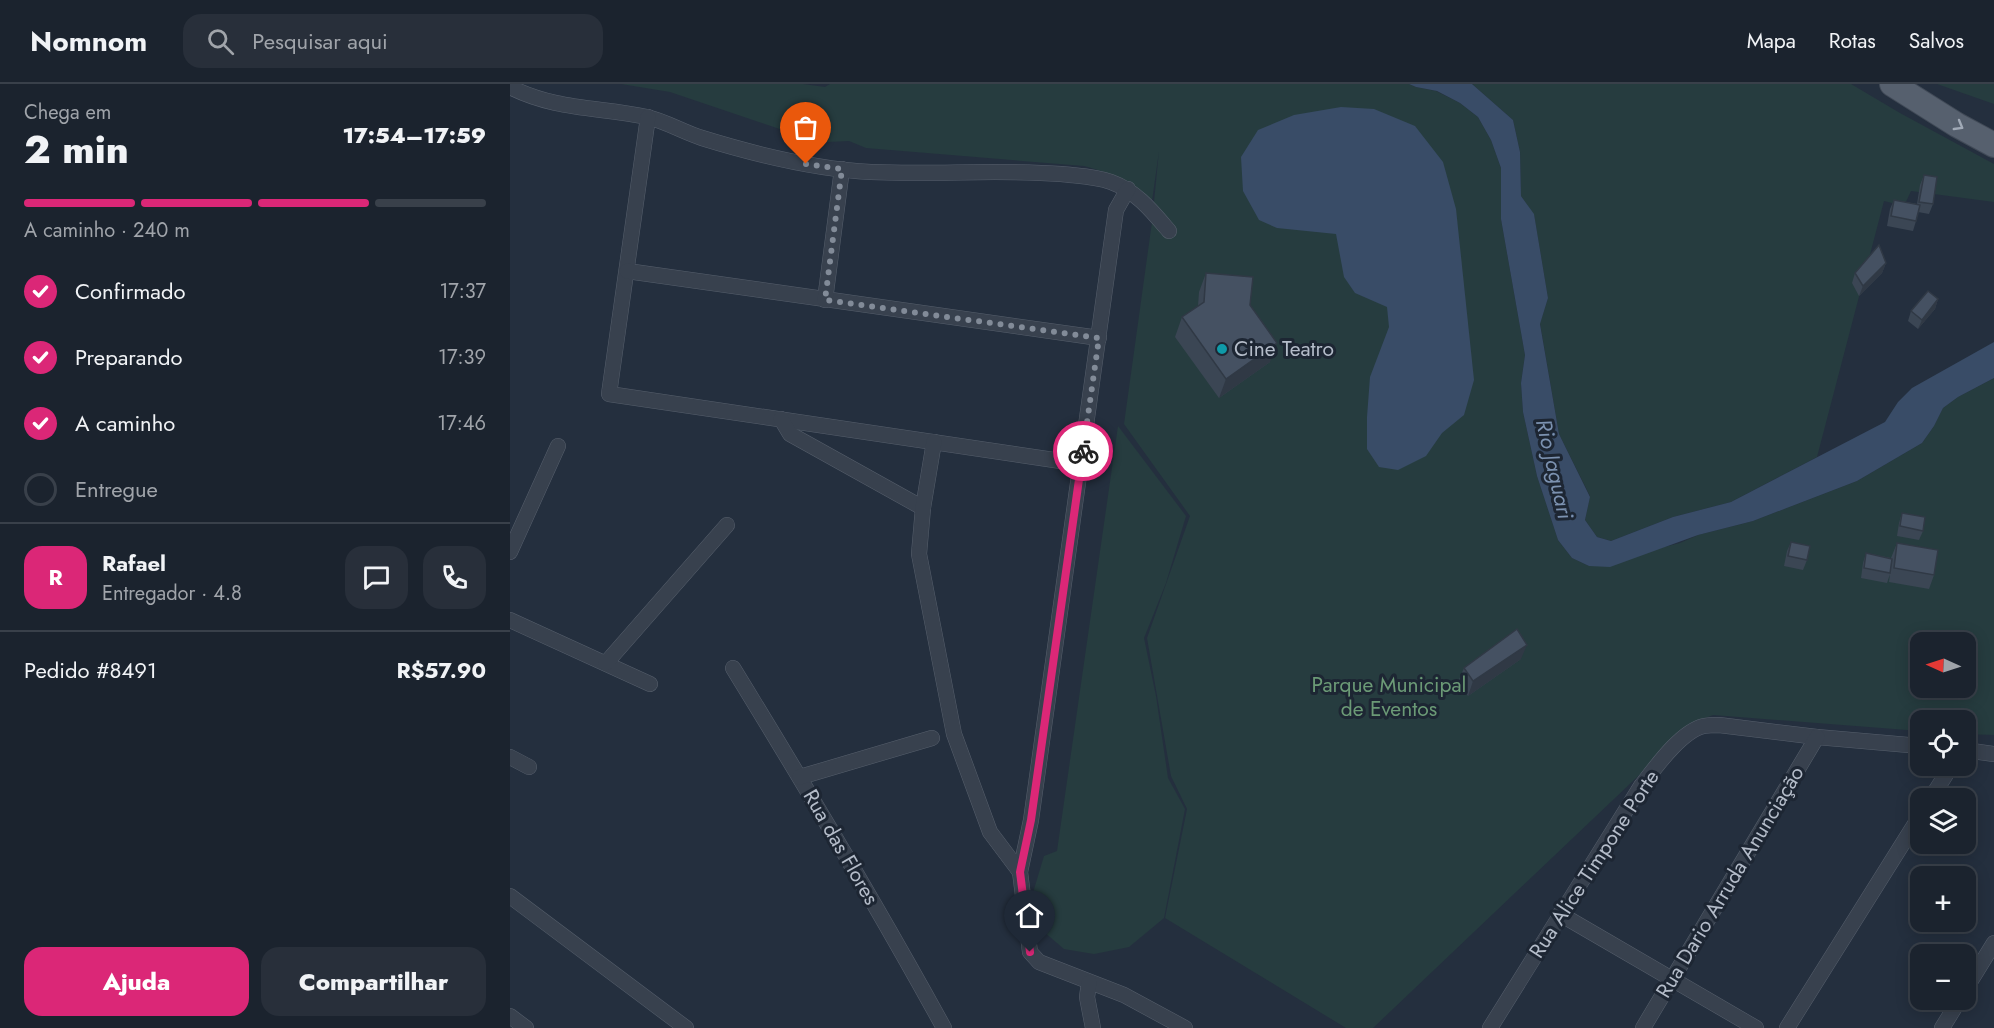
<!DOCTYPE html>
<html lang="pt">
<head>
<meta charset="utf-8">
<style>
	body { margin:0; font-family:Jost,sans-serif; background:#282f3a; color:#f1f3f6; height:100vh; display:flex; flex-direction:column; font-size:22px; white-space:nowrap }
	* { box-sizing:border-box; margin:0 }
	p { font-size:20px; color:#a0a4aa }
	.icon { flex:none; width:33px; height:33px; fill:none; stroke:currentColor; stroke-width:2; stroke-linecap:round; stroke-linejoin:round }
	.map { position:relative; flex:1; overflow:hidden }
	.panel { display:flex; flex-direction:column; background:#1b232e; width:510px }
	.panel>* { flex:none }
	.needle { width:39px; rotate:273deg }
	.controls { position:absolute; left:1400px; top:548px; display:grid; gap:12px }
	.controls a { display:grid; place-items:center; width:66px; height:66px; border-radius:12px; background:#1b232e; box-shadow:0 3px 15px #0003,0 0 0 2px #39404a; font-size:30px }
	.pin { position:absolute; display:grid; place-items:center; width:51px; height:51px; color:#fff; margin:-62px -26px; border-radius:50% 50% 50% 0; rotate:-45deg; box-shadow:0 0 6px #0007 }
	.pin .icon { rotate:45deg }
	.courier { position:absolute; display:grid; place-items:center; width:60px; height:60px; margin:-30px; border:4px solid #db2777; border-radius:50%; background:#fff; color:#222; box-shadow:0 2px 8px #0007 }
	.headline em { font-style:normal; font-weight:800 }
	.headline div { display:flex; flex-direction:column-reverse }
	.headline { display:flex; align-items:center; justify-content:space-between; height:102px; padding:0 24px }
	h1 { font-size:39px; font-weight:800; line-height:45px }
	.bar { display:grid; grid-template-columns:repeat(4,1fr); gap:9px 6px; align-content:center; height:72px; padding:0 24px }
	.bar i { height:8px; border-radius:4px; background:#39404a }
	.bar .on { background:#db2777 }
	.bar p { grid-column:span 4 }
	.line { display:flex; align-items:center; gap:15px; padding:0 24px; border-top:2px solid #39404a }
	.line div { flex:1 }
	.round { display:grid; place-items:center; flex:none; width:63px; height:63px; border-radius:18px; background:#282f3a }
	ol { padding:0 24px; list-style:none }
	li { display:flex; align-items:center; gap:18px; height:66px }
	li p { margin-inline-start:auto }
	li .icon { padding:6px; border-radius:50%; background:#db2777; color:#fff; stroke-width:4 }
	li:last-child { color:#a0a4aa }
	li i { width:33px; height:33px; border:3px solid #39404a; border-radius:50% }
	.cta { display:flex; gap:12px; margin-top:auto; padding:12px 24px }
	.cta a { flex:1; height:69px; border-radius:18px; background:#db2777; color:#fff; font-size:24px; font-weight:800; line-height:69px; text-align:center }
	.cta a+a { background:#282f3a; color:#f1f3f6 }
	header { display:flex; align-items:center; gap:36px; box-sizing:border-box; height:84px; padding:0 30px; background:#1b232e; border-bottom:2px solid #39404a }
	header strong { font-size:28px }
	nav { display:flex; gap:33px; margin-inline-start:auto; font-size:21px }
	.search { width:420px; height:54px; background:#282f3a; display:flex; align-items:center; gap:15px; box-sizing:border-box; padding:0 21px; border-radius:18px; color:#a0a4aa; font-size:22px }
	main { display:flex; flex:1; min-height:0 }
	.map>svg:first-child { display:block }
	.green { fill:#263c3f; fill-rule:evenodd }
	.water { fill:#394c67 }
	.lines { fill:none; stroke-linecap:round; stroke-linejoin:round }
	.minor-casing { stroke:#565f6c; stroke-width:16 }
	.primary-casing { stroke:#414a57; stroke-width:26 }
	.minor { stroke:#38414e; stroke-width:15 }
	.primary { stroke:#56606e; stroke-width:24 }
	.wall { fill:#3b4654 }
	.shaded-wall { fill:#303945 }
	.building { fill:#455162; stroke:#303945; stroke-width:1.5 }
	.oneway { stroke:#a1aab7 }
	.done { stroke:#828b98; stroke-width:6; stroke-dasharray:0 10.8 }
	.route { stroke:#db2777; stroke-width:8 }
	.culture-dot { fill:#0f9aa8; stroke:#1d2633; stroke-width:2 }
	.labels { text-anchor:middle; stroke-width:6; stroke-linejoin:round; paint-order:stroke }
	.poi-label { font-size:21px; fill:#b4bcc9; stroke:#1d2633; text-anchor:start }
	.park-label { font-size:21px; fill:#6b9a76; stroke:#1d2633 }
	.street-label { font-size:21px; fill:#b4bcc9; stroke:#1d2633 }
	.water-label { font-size:22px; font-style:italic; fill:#7c92b1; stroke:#1d2633 }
</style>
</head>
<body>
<header>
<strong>Nomnom</strong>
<div class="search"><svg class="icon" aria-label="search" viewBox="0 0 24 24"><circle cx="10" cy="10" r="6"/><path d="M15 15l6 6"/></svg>Pesquisar aqui</div>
<nav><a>Mapa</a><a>Rotas</a><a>Salvos</a></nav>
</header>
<main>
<section class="panel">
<div class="headline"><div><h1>2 min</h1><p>Chega em</p></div><em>17:54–17:59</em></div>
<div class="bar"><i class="on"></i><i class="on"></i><i class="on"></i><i></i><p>A caminho · 240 m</p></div>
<ol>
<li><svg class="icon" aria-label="check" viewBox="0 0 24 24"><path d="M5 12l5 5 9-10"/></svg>Confirmado<p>17:37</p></li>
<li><svg class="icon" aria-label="check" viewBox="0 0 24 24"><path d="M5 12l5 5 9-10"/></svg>Preparando<p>17:39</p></li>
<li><svg class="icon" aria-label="check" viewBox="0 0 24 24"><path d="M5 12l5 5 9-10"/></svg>A caminho<p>17:46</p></li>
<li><i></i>Entregue</li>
</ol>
<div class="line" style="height:108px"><b class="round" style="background:#db2777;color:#fff">R</b><div><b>Rafael</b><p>Entregador · 4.8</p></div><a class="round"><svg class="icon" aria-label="chat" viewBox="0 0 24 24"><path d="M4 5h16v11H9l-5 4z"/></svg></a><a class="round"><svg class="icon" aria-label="phone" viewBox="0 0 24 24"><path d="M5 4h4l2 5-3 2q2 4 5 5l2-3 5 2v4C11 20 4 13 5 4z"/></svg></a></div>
<div class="line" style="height:78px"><div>Pedido #8491</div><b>R$57.90</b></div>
<div class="cta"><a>Ajuda</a><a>Compartilhar</a></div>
</section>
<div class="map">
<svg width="1484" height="944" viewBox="0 0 1484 944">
	<rect width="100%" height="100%" fill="#242f3e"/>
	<g class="green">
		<path d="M111,0H293L315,3L320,0H899L906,3L926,7L950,19L968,33L981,56L991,84V135L1015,271L1011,299L1013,328L1027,392L1048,456L1062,474L1079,482L1170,459L1188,451L1243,437L1347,397L1412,359L1424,342L1433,324L1448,313L1484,294V651L1455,650V636H1410V647L1203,631L1185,638L863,944H836L655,834L677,725L661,692L637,554L680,432L614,340L642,138L649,67L642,117C619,96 604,90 574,82L356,64L339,57L317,58L296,54L160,8ZM1410,558H1455V603H1410Z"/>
		<polygon points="962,0 1341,0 1390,29 1484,80 1484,118 1401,107 1394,122 1374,117 1307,373 1221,418 1163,433 1101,457 1087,453 1075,436 1080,412 1049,350 1030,239 1038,214 1024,131 1011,112 1010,68 1003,36"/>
		<polygon points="1427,0 1484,0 1484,20"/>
		<polygon points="608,342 676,432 656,499 634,554 646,612 658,694 675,725 654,834 619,863 584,870 554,865 533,847 522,812 534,772 547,767"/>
	</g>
	<g class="water">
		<polygon points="899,0 962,0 1003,36 1010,68 1011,112 1024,130 1038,214 1030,240 1049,350 1080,413 1075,436 1087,453 1101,457 1163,433 1221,418 1375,338 1388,318 1402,304 1484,258 1484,294 1448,313 1433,324 1424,342 1412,359 1347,397 1243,437 1188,451 1100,483 1079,482 1062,474 1048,456 1027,392 1013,328 1011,299 1015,271 991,135 991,84 981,56 968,33 950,19 927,7 906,3"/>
		<polygon points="831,23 864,25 905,42 933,78 946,125 964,296 954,331 932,349 916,372 888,386 869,383 857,365 857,333 860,293 879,243 877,223 845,209 834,193 826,150 767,144 749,136 733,107 731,73 748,46 784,31"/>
	</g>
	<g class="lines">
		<defs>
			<g id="minor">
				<path d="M0,3C45,26 89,23 137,33C155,37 173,48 192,54C247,71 303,85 361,88C424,91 488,85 551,90C568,92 585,92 601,98C626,107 642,127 659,147"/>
				<polyline points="138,33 99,310 571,380"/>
				<polyline points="618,105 606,126 521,736 510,788 520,868 529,878 614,911 675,944"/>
				<polyline points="117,187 589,254"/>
				<polyline points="315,216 332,85"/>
				<polyline points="271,335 280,350 413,424"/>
				<polyline points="424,358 413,424 409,470 444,650 480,748 510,788"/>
				<polyline points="0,468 48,362"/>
				<polyline points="0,536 140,600"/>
				<polyline points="96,579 217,441"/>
				<path d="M223,584C296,703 367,822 434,944"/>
				<polyline points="1455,666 1484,670"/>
				<polyline points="0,673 19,683"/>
				<polyline points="290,693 422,654"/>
				<polyline points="1421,714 1442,681"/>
				<polyline points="0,812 176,944"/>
				<polyline points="1050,830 1246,944"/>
				<polyline points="579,899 577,913 583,944"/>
				<polyline points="1455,906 1484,859"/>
				<polyline points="0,932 16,944"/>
				<path d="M980,944L1131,702C1145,684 1171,647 1194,642C1199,641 1204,641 1209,641L1307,653L1410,662"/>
				<polyline points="1133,944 1307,653"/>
				<polyline points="1277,944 1410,732"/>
				<polyline points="1432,944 1450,915"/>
			</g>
			<polyline id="primary" points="1382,0 1447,41 1484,61"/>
		</defs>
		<use href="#minor" class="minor-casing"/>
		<use href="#primary" class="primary-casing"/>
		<use href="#minor" class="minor"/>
		<use href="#primary" class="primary"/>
	</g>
	<g class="wall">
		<polygon points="1414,91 1423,120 1419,130 1408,128 1406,137 1403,147 1377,142 1380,125 1384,116 1407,120 1410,101"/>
		<polygon points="1376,179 1372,189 1349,212 1342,199 1345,189"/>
		<polygon points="696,189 740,221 760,278 709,314 665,253 672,233 688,222 689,208"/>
		<polygon points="1428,215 1425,225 1408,245 1398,237 1401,227"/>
		<polygon points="1392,429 1413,447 1409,456 1387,452 1389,439"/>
		<polygon points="1281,458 1297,476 1293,486 1274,482 1277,467"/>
		<polygon points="1387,459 1424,491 1419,505 1379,498 1380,490 1377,499 1351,494 1353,479 1356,469 1381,474"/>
		<polygon points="1011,575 958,612 948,598 954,584"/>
	</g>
	<g class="shaded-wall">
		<polygon points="1376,179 1372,189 1349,212 1353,202"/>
		<polygon points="1428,215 1425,225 1408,245 1412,236"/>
		<polygon points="767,259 760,278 709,314 716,295"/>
		<polygon points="1017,561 1011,575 958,612 963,597"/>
	</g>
	<g class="building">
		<polygon points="1414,91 1427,93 1423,120 1409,118"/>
		<polygon points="1384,116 1410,121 1406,137 1381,132"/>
		<polygon points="1369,161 1376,179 1353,202 1345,189"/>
		<polygon points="696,189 743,193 740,221 767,259 716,295 672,233 694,218"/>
		<polygon points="1418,207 1428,215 1412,236 1401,227"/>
		<polygon points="1392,429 1415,433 1413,447 1390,442"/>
		<polygon points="1281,458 1300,462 1297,476 1278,472"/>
		<polygon points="1387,459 1428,466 1424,491 1384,484"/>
		<polygon points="1356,469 1382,475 1380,489 1354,484"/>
		<polygon points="1007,545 1017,561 963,597 954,584"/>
	</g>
	<defs><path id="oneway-chevron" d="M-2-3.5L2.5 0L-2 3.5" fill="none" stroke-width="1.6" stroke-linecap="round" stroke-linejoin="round" transform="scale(1.5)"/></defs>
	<use class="oneway" href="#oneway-chevron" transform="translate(1449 42) rotate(30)"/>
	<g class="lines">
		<polyline class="done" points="296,80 332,85 315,216 589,254 573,367"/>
		<polyline class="route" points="520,868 510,788 521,736 573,367"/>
	</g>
	<circle class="culture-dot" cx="712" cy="265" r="6"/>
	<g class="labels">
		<g class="poi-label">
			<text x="724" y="272">Cine Teatro</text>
		</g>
		<g class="park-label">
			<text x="879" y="608">Parque Municipal<tspan x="879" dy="24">de Eventos</tspan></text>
		</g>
		<g class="street-label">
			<text transform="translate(331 763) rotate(60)" y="7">Rua das Flores</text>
			<text transform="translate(1084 780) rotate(-57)" y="7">Rua Alice Timpone Porte</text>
			<text transform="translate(1220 798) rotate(-59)" y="7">Rua Dario Arruda Anunciação</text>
		</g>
		<g class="water-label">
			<text transform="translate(1045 385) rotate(77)" y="8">Rio Jaguari</text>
		</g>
	</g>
</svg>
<div class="controls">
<a><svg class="needle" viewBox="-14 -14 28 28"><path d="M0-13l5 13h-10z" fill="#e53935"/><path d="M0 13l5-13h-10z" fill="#a0a4aa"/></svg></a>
<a><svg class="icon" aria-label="locate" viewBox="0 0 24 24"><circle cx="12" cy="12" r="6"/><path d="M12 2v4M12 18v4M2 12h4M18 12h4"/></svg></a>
<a><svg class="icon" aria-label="layers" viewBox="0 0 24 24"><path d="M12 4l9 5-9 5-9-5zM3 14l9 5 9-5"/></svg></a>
<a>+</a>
<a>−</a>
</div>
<div class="pin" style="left:296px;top:80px;background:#ea580c"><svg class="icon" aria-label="bag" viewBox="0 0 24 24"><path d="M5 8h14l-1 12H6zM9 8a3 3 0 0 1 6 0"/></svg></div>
<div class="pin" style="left:520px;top:868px;background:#1f2937"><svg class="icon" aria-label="home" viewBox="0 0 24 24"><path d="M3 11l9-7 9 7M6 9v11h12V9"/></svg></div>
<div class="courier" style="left:573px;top:367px"><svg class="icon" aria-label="bike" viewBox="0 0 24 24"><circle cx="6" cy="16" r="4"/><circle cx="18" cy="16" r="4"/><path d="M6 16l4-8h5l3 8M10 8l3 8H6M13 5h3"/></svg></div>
</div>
</main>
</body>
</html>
